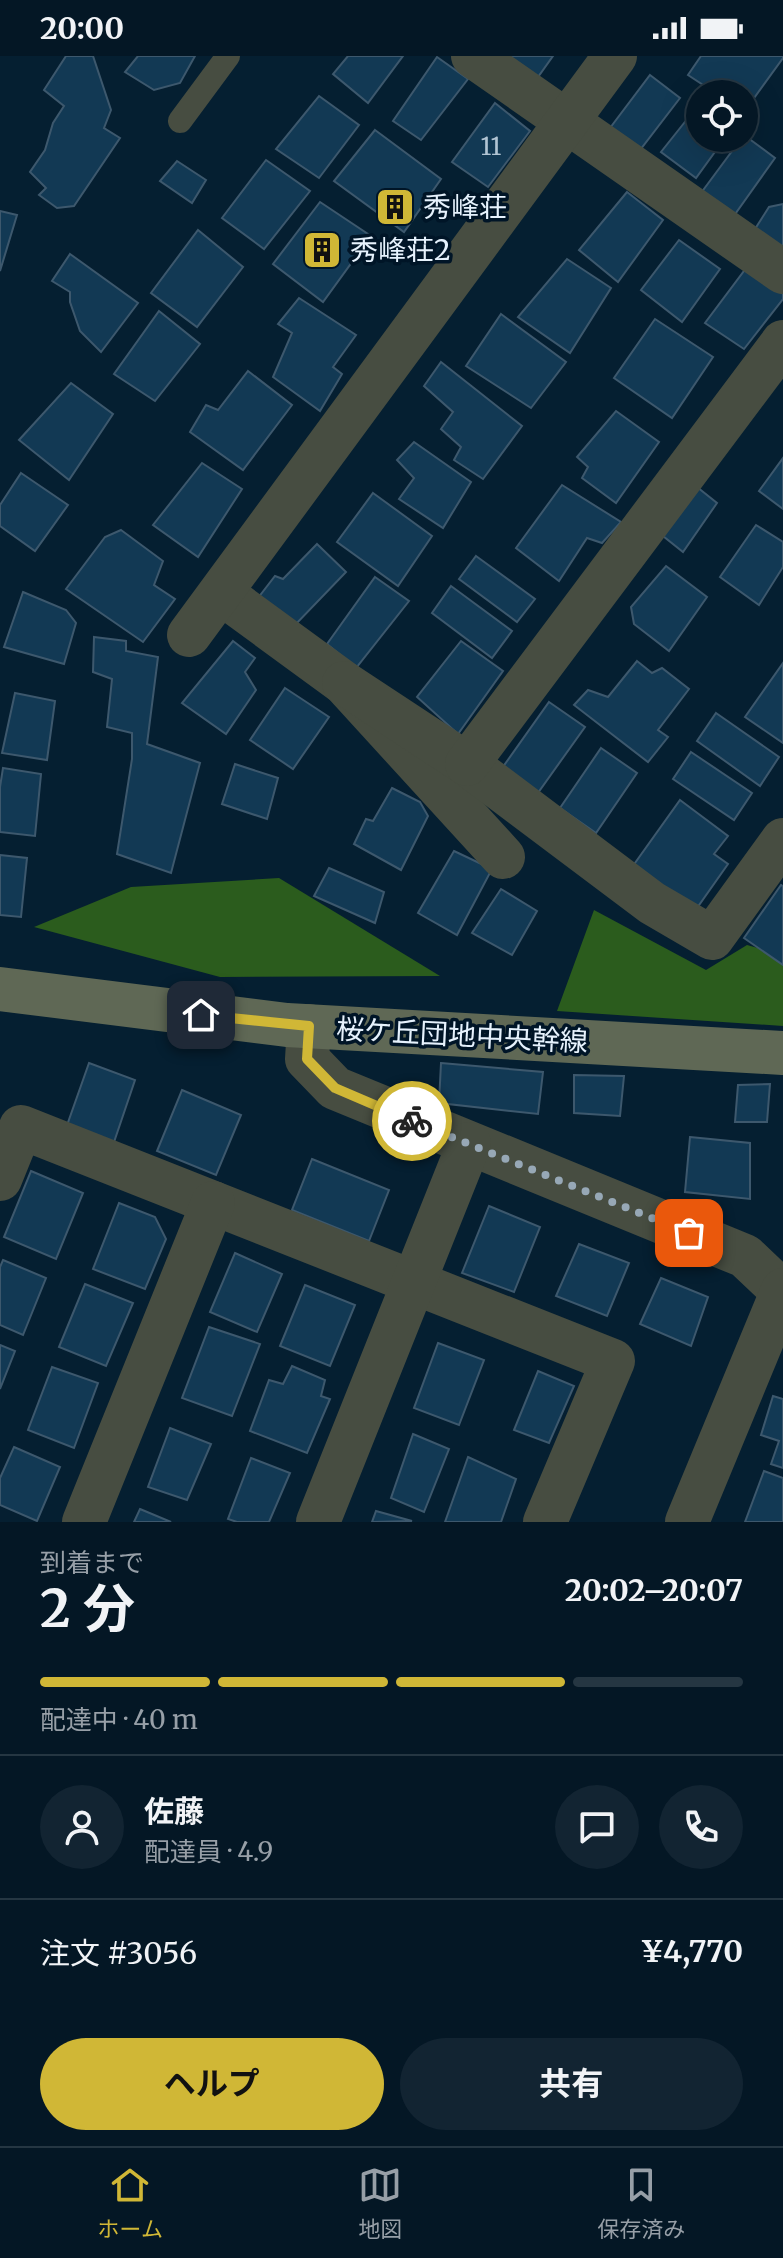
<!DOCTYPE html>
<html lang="ja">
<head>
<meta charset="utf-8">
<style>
	body { margin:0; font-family:Merriweather,"Noto Sans JP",serif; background:#122432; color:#f1f3f6; height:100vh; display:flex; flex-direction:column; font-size:30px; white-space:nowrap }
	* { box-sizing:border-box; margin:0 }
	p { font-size:26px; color:#979fa7 }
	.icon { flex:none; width:44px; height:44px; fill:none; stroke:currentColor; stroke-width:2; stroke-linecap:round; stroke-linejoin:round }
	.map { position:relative; height:1466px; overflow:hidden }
	.details { display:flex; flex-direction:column; background:#041725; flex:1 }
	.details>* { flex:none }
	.fabs { position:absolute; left:686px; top:24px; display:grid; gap:16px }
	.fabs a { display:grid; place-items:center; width:72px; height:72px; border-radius:50%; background:#041725; box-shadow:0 8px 32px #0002,0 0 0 2px #253642; font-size:40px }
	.pin { position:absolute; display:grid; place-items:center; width:68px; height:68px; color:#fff; margin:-34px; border-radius:16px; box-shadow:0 4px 12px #0006 }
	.courier { position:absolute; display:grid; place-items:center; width:80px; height:80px; margin:-40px; border:6px solid #d0b736; border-radius:50%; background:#fff; color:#222; box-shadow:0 2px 10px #0007 }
	.summary em { font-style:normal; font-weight:700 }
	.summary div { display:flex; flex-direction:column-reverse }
	.summary { display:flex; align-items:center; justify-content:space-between; height:136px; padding:0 40px }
	h1 { font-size:52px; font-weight:700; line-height:60px }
	.bar { display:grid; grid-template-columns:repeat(4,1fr); gap:12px 8px; align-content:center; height:96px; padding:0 40px }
	.bar i { height:10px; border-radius:6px; background:#253642 }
	.bar .on { background:#d0b736 }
	.bar p { grid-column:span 4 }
	.line { display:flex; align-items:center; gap:20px; padding:0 40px; border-top:2px solid #253642 }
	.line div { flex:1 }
	.round { display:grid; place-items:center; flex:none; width:84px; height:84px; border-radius:42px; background:#122432 }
	.cta { display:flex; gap:16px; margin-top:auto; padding:16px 40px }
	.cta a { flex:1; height:92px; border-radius:48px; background:#d0b736; color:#111; font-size:32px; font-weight:700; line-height:92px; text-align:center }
	.cta a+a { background:#122432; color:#f1f3f6 }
	.status { display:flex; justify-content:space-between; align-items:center; height:56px; padding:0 40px; background:#041725; direction:ltr }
	.status svg { height:22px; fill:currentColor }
	.dock { display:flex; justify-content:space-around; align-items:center; height:112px; border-top:2px solid #253642; background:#041725; font-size:22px; color:#979fa7 }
	.dock a { display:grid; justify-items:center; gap:4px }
	.dock .on { color:#d0b736 }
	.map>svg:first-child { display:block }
	.forest { fill:#2b5c1d }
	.building { fill:#123954; stroke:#3d586d; stroke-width:2 }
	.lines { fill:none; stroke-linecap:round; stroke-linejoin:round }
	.lane { stroke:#474d41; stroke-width:24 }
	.street { stroke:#474d41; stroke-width:44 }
	.secondary { stroke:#5f6855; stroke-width:44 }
	.done { stroke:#97a8b6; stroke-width:8; stroke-dasharray:0 14.4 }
	.route { stroke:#d0b736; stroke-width:10 }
	.labels { text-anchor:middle; stroke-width:7; stroke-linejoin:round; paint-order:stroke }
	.number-label { font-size:24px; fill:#b1c4d3 }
	.poi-label { font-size:28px; fill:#e6f2fd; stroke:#001527; text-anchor:start }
	.street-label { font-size:28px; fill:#e6f2fd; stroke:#001527 }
</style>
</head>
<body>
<div class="status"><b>20:00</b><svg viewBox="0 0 49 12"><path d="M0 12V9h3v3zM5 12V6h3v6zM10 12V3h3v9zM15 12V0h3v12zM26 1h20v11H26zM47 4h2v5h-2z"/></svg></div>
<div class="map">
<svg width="783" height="1466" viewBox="0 0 783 1466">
	<rect width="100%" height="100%" fill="#051f31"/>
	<g class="forest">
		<polygon points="279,822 440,920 220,921 34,871 131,831"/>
		<polygon points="594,854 706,914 747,889 783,899 783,970 557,955"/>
	</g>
	<g class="building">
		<polygon points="66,0 93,0 111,54 104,72 120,82 74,150 57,152 39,139 46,132 30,116 45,94 53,67 64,50 44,34"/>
		<polygon points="138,0 195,0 180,27 154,34 125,16"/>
		<polygon points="348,0 403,0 368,47 333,18"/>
		<polygon points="492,0 553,0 533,28"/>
		<polygon points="701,0 783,0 783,2 744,56 744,38 717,38 688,19"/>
		<polygon points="437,1 468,23 421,84 393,65"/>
		<polygon points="650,19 680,42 640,94 610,72"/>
		<polygon points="319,40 359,69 319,122 276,93"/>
		<polygon points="495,47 530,75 488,131 452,106"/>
		<polygon points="700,47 700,82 725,82 696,122 661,96"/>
		<polygon points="375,74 441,123 404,176 334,125"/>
		<polygon points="744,79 775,102 733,161 701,137"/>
		<polygon points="266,104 310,135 264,193 222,162"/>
		<polygon points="177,105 206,124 192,147 160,125"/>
		<polygon points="627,136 663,164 618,226 579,194"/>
		<polygon points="320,146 371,180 323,246 273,208"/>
		<polygon points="783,148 783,193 755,173 769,151"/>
		<polygon points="0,155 17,159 0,215"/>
		<polygon points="198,174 243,211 197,271 151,237"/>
		<polygon points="679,184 720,213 682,266 641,234"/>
		<polygon points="70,198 138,247 101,296 80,275 70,246 70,236 52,225"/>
		<polygon points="567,203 611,232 570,297 518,261"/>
		<polygon points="747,211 783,237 783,243 744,293 705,267"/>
		<polygon points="299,242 356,279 333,311 342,318 320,355 273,321 292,277 278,268"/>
		<polygon points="159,255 200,288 155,345 114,318"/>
		<polygon points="501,258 566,306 531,352 466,310"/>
		<polygon points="655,263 713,301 672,362 614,322"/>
		<polygon points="441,306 522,370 483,423 454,404 461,391 441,373 453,356 424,330"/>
		<polygon points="248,315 292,349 243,414 190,376 206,349 218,354"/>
		<polygon points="71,327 113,358 69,424 19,384"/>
		<polygon points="616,355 659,386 616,447 582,422 588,411 577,401"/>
		<polygon points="414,386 471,426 443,472 399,443 414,422 397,404"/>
		<polygon points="783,402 783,453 759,435"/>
		<polygon points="202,407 242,433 198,501 153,469"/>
		<polygon points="21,417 68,449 35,495 0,470 0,449"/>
		<polygon points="562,429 621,466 602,487 587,482 559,525 516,492"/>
		<polygon points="697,431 717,447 683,496 663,480"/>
		<polygon points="373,437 432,480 398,530 337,486"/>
		<polygon points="756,469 783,486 783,511 759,549 720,521"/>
		<polygon points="121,474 163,505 154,529 175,543 143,586 66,533 105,481"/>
		<polygon points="317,488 346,516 295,569 258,542 275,520 283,523"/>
		<polygon points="476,500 535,543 517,566 459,523"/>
		<polygon points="666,510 707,541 669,595 634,568 631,551"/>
		<polygon points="375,521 409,545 356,612 327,588"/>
		<polygon points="451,530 512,575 492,602 432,557"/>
		<polygon points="23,536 66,554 76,567 64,608 4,591"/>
		<polygon points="94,581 126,585 126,595 158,601 147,688 200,707 171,817 117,798 132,703 132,677 107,671 112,623 93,616"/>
		<polygon points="233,585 255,602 245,616 256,634 226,678 182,647"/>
		<polygon points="461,585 503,615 458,678 417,641"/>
		<polygon points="637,605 652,617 662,612 689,633 658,674 668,681 648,706 574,649 588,634 608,641"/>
		<polygon points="783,607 783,687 745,661"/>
		<polygon points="285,632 329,661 293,713 250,684"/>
		<polygon points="15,637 55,645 47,704 2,697"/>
		<polygon points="549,646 585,671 535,741 500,715"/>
		<polygon points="716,657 779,701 760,730 697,685"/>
		<polygon points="601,692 637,717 596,777 560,752"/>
		<polygon points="691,696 752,737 734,764 673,723"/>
		<polygon points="235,708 278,722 267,763 222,748"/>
		<polygon points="3,712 41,718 35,780 0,776 0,731"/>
		<polygon points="392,732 420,746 428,760 401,814 354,788 366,763 373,765"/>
		<polygon points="680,744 728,780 714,798 728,808 692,859 630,814"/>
		<polygon points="454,795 492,813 457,879 418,857"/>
		<polygon points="0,799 27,802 21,861 0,859"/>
		<polygon points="329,812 384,836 375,867 314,840"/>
		<polygon points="781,829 783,830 783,909 744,882"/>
		<polygon points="501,833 537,855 512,899 472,877"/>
		<polygon points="89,1007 135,1024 112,1092 65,1075"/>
		<polygon points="441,1007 543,1016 538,1058 439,1047"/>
		<polygon points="574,1019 624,1020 620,1060 574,1057"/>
		<polygon points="770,1028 767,1066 735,1066 738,1029"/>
		<polygon points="182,1034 241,1059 216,1119 157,1095"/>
		<polygon points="690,1081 750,1087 750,1143 685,1136"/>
		<polygon points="312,1103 389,1134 369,1185 292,1154"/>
		<polygon points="31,1115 83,1137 56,1203 4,1181"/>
		<polygon points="119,1147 155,1161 166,1183 145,1233 93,1213"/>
		<polygon points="489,1150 540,1171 514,1236 462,1217"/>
		<polygon points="579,1188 629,1207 607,1260 556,1240"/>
		<polygon points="235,1197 282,1218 257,1276 210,1256"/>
		<polygon points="3,1204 46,1222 23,1279 0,1269 0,1211"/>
		<polygon points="661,1222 708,1241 691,1290 640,1268"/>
		<polygon points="85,1228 133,1247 106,1310 59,1291"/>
		<polygon points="305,1229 355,1249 330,1310 280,1290"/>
		<polygon points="209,1271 260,1288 232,1360 182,1342"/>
		<polygon points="438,1287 484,1304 459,1369 414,1352"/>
		<polygon points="0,1289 15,1295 0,1333"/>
		<polygon points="292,1310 325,1324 321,1340 330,1343 307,1397 250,1375 269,1324 283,1328"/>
		<polygon points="52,1311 98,1327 74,1392 28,1374"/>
		<polygon points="538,1315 574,1330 549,1387 514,1374"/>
		<polygon points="773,1340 783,1343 783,1412 771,1408 779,1385 761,1379"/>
		<polygon points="170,1372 211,1388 187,1444 148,1431"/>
		<polygon points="413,1378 449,1393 424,1456 391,1442"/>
		<polygon points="14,1391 60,1411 37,1465 0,1449 0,1422"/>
		<polygon points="468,1401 516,1423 501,1466 445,1466"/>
		<polygon points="251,1402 290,1417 269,1466 237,1466 228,1463"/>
		<polygon points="764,1415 783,1422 783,1466 745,1466"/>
		<polygon points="140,1453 171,1466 134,1466"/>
		<polygon points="376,1455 412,1465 372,1466"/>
	</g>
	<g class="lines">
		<polyline class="lane" points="180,65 228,0"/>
		<g class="street">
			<polyline points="473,0 783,216"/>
			<polyline points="221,537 344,627 503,801"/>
			<polyline points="189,579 615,0"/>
			<polyline points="344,627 467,708 652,847 712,882 783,784"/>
			<polyline points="467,708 783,286"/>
			<polyline points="309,970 307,1003 335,1032 745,1200 783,1236"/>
			<polyline points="0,1123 21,1071 613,1305 545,1466"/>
			<polyline points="84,1466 213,1147"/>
			<polyline points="318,1466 469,1088"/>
			<polyline points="687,1466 783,1234"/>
		</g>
		<polyline class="secondary" points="0,933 287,969 783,997"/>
	</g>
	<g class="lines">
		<polyline class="done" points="412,1065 689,1177"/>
		<polyline class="route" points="201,959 309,970 307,1003 335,1032 412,1065"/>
	</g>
	<defs>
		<symbol id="building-square" viewBox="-11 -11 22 22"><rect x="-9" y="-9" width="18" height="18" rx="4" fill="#d0b736" stroke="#001527"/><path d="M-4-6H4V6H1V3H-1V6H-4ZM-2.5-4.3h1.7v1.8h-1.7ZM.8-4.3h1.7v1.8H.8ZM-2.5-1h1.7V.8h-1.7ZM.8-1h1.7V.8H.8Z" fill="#111"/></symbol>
	</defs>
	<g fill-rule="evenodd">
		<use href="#building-square" x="373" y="129" width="44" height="44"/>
		<use href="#building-square" x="300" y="172" width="44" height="44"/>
	</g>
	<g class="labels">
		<g class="number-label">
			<text x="491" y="99">11</text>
		</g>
		<g class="poi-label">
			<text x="423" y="161">秀峰荘</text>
			<text x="350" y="204">秀峰荘2</text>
		</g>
		<g class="street-label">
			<text transform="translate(462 979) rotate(3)" y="10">桜ケ丘団地中央幹線</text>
		</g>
	</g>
</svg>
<div class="fabs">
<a><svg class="icon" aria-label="locate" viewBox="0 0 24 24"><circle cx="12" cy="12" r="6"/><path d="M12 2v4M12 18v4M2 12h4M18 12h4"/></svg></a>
</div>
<div class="pin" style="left:689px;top:1177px;background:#ea580c"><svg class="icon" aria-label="bag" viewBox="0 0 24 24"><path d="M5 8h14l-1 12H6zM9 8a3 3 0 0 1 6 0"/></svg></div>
<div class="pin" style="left:201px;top:959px;background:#1f2937"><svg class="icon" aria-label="home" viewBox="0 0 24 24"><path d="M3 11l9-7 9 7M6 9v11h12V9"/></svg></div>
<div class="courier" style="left:412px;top:1065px"><svg class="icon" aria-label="bike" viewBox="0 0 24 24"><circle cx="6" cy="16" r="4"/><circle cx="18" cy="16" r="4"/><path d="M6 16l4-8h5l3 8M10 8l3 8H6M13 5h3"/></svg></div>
</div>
<section class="details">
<div class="summary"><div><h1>2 分</h1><p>到着まで</p></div><em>20:02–20:07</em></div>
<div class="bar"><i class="on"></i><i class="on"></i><i class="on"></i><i></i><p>配達中 · 40 m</p></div>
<div class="line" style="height:144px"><a class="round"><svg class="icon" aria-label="person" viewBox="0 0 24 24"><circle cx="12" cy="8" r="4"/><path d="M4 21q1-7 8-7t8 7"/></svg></a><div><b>佐藤</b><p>配達員 · 4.9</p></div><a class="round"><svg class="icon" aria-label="chat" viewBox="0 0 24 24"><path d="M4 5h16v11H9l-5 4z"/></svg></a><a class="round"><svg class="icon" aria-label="phone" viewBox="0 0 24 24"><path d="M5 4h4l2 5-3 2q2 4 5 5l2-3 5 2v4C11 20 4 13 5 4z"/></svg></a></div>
<div class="line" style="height:104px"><div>注文 #3056</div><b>¥4,770</b></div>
<div class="cta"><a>ヘルプ</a><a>共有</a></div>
</section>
<nav class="dock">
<a class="on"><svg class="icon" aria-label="home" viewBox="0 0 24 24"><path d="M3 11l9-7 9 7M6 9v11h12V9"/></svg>ホーム</a>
<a><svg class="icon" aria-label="map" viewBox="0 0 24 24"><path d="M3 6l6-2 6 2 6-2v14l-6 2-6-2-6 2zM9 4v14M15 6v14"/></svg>地図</a>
<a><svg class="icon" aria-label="saved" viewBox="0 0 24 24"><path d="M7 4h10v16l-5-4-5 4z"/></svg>保存済み</a>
</nav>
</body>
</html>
